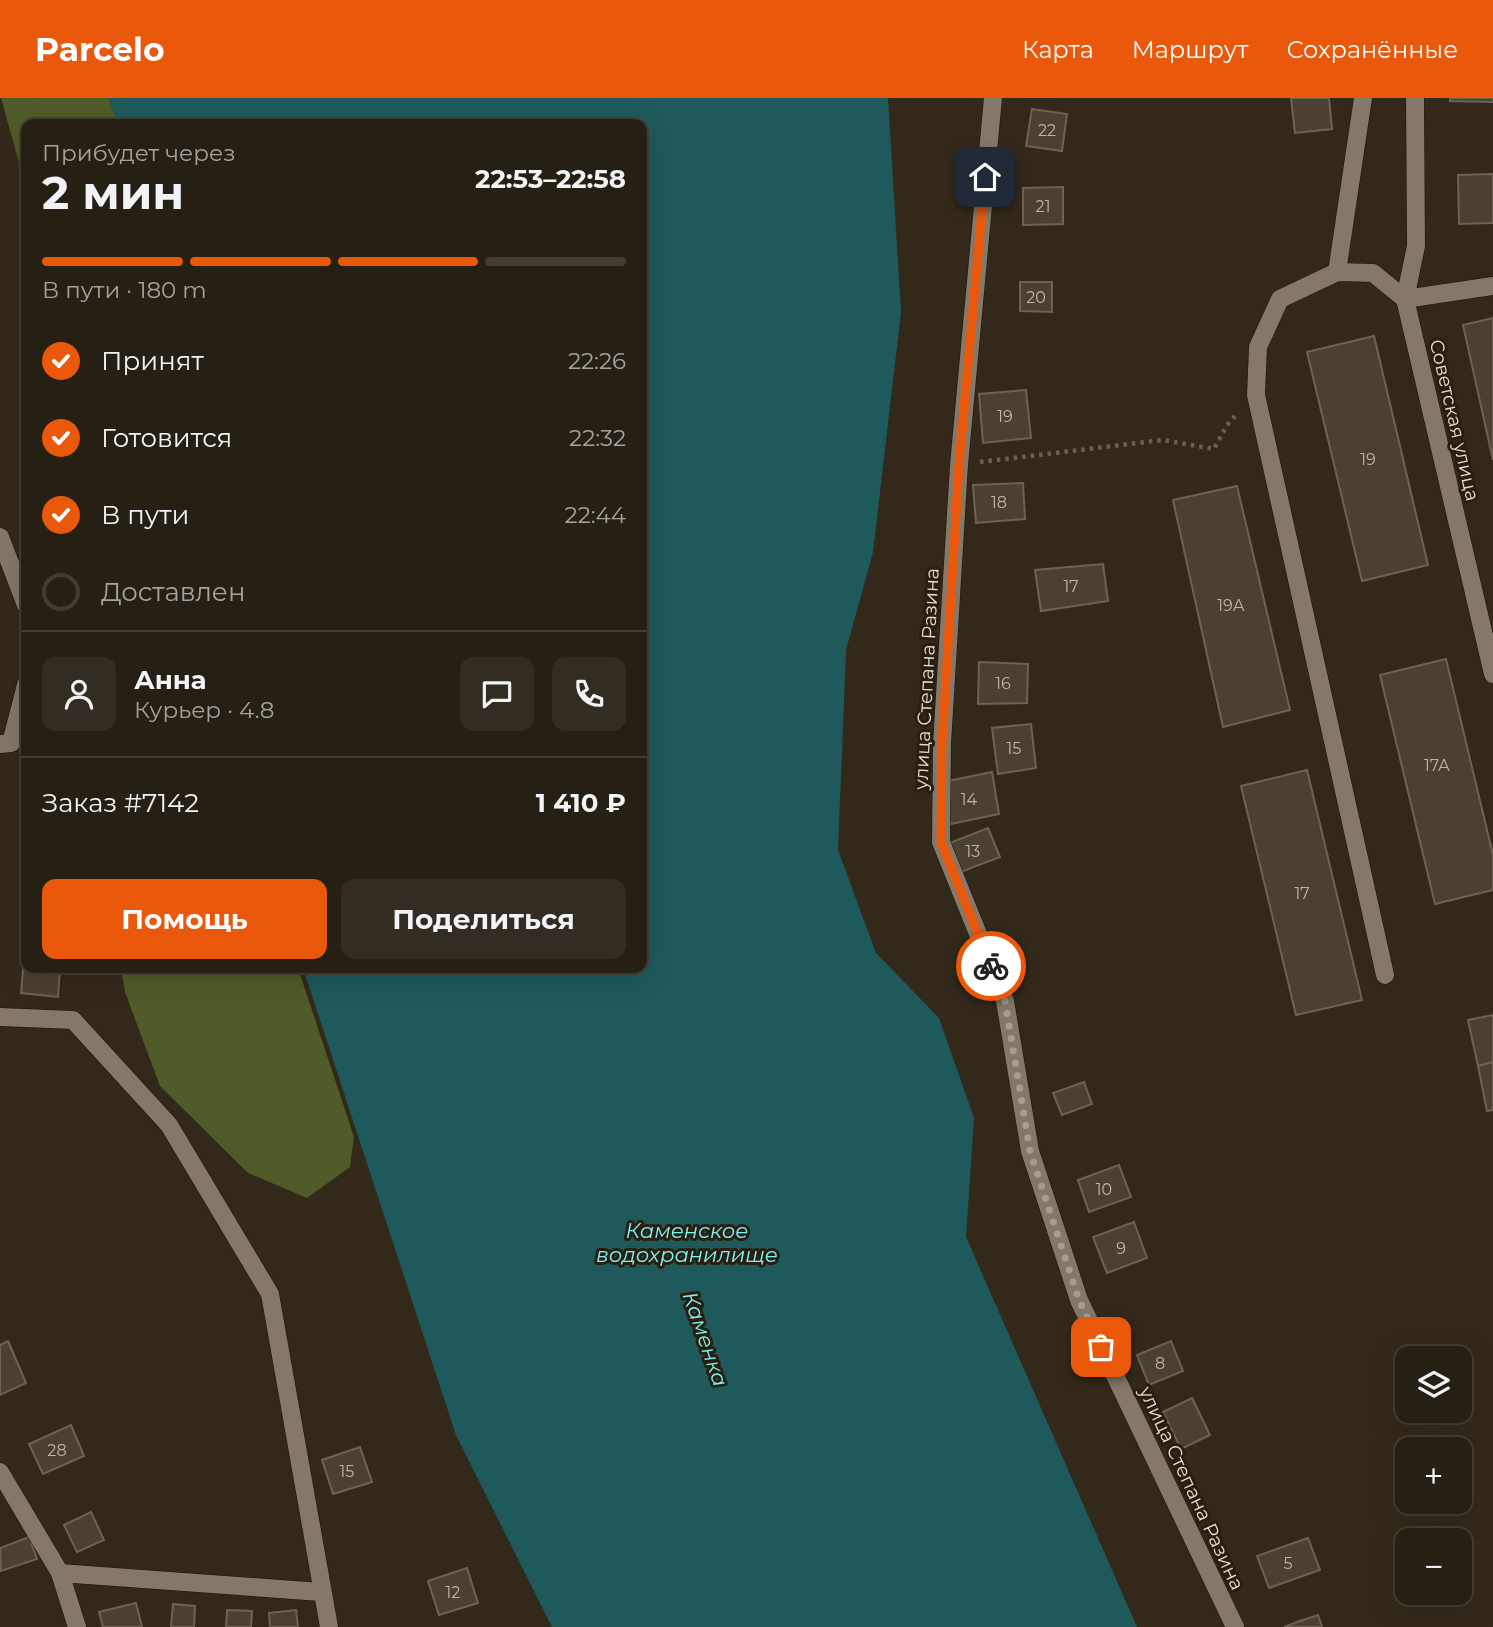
<!DOCTYPE html>
<html lang="ru">
<head>
<meta charset="utf-8">
<style>
	body { margin:0; font-family:Montserrat,sans-serif; background:#322c22; color:#f1f3f6; height:100vh; display:flex; flex-direction:column; font-size:26px; white-space:nowrap }
	* { box-sizing:border-box; margin:0 }
	p { font-size:23px; color:#a4a2a0 }
	.icon { flex:none; width:38px; height:38px; fill:none; stroke:currentColor; stroke-width:2; stroke-linecap:round; stroke-linejoin:round }
	.map { position:relative; flex:1; overflow:hidden }
	.drawer { position:absolute; left:21px; top:21px; width:626px; height:854px; display:flex; flex-direction:column; background:#261f14; border-radius:14px; box-shadow:0 7px 28px #0002,0 0 0 2px #423d34 }
	.drawer>* { flex:none }
	.controls { position:absolute; left:1395px; top:1248px; display:grid; gap:14px }
	.controls a { display:grid; place-items:center; width:77px; height:77px; border-radius:14px; background:#261f14; box-shadow:0 7px 28px #0002,0 0 0 2px #423d34; font-size:35px }
	.pin { position:absolute; display:grid; place-items:center; width:60px; height:60px; color:#fff; margin:-30px; border-radius:14px; box-shadow:0 4px 10px #0006 }
	.courier { position:absolute; display:grid; place-items:center; width:70px; height:70px; margin:-35px; border:5px solid #ea580c; border-radius:50%; background:#fff; color:#222; box-shadow:0 2px 9px #0007 }
	.head em { font-style:normal; font-weight:700 }
	.head div { display:flex; flex-direction:column-reverse }
	.head { display:flex; align-items:center; justify-content:space-between; height:119px; padding:0 21px }
	h1 { font-size:46px; font-weight:700; line-height:52px }
	.bar { display:grid; grid-template-columns:repeat(4,1fr); gap:10px 7px; align-content:center; height:84px; padding:0 21px }
	.bar i { height:9px; border-radius:5px; background:#423d34 }
	.bar .active { background:#ea580c }
	.bar p { grid-column:span 4 }
	.line { display:flex; align-items:center; gap:18px; padding:0 21px; border-top:2px solid #423d34 }
	.line div { flex:1 }
	.round { display:grid; place-items:center; flex:none; width:74px; height:74px; border-radius:14px; background:#322c22 }
	ol { padding:0 21px; list-style:none }
	li { display:flex; align-items:center; gap:21px; height:77px }
	li p { margin-inline-start:auto }
	li .icon { padding:7px; border-radius:50%; background:#ea580c; color:#fff; stroke-width:4 }
	li:last-child { color:#a4a2a0 }
	li i { width:38px; height:38px; border:4px solid #423d34; border-radius:50% }
	.primary-button { display:flex; gap:14px; margin-top:auto; padding:14px 21px }
	.primary-button a { flex:1; height:80px; border-radius:14px; background:#ea580c; color:#fff; font-size:28px; font-weight:700; line-height:80px; text-align:center }
	.primary-button a+a { background:#322c22; color:#f1f3f6 }
	header { display:flex; align-items:center; gap:42px; box-sizing:border-box; height:98px; padding:0 35px; background:#ea580c; color:#fff }
	header strong { font-size:33px }
	nav { display:flex; gap:38px; margin-inline-start:auto; font-size:24px }
	.map>svg:first-child { display:block }
	.forest { fill:#4f5b28 }
	.water { fill:#1e595b }
	.building { fill:#4b4031; stroke:#6e6252; stroke-width:2 }
	.lines { fill:none; stroke-linecap:round; stroke-linejoin:round }
	.minor-casing { stroke:#1b1105; stroke-width:19 }
	.path { stroke:#696053; stroke-width:4.5; stroke-dasharray:3.5 5; stroke-linecap:butt }
	.minor { stroke:#857868; stroke-width:18 }
	.done { stroke:#a69e93; stroke-width:7; stroke-dasharray:0 12.6 }
	.route { stroke:#ea580c; stroke-width:9 }
	.labels { text-anchor:middle; stroke-width:6; stroke-linejoin:round; paint-order:stroke }
	.number-label { font-size:16px; fill:#beb6ab }
	.street-label { font-size:19px; fill:#e4ddd4; stroke:#291f11 }
	.water-label { font-size:21px; font-style:italic; fill:#7df0f5; stroke:#291f11 }
</style>
</head>
<body>
<header>
<strong>Parcelo</strong>
<nav><a>Карта</a><a>Маршрут</a><a>Сохранённые</a></nav>
</header>
<div class="map">
<svg width="1493" height="1529" viewBox="0 0 1493 1529">
	<rect width="100%" height="100%" fill="#33291b"/>
	<g class="forest">
		<polygon points="1,0 109,0 118,26 26,26 26,90"/>
		<polygon points="121,870 298,870 354,1039 350,1069 307,1100 248,1075 160,988 125,894"/>
	</g>
	<polygon class="water" points="109,0 888,0 901,214 873,454 846,552 838,752 876,855 939,920 974,1020 966,1139 1137,1529 552,1529 456,1337 303,870 642,870 642,26 118,26"/>
	<g class="building">
		<polygon points="1291,0 1329,0 1332,31 1295,35"/>
		<polygon points="1450,0 1493,0 1493,4 1450,3"/>
		<polygon points="1032,11 1067,16 1062,53 1026,48"/>
		<polygon points="1493,76 1493,125 1459,126 1458,77"/>
		<polygon points="1063,89 1063,126 1023,127 1023,90"/>
		<polygon points="1020,184 1052,184 1052,214 1020,213"/>
		<polygon points="1493,220 1493,362 1463,227"/>
		<polygon points="1374,238 1428,467 1362,483 1307,254"/>
		<polygon points="1026,292 1031,340 983,345 979,296"/>
		<polygon points="1023,385 1025,421 976,425 973,387"/>
		<polygon points="1237,388 1290,612 1223,629 1173,402"/>
		<polygon points="1103,466 1108,503 1041,513 1035,472"/>
		<polygon points="1446,561 1493,757 1493,792 1435,806 1380,577"/>
		<polygon points="979,564 1028,566 1027,605 978,606"/>
		<polygon points="1031,626 1036,670 998,676 992,630"/>
		<polygon points="1307,672 1362,902 1296,917 1241,688"/>
		<polygon points="992,674 999,716 946,727 938,685"/>
		<polygon points="988,730 1000,759 958,775 947,746"/>
		<polygon points="26,838 26,870 60,870 58,899 21,895"/>
		<polygon points="1493,917 1493,964 1478,968 1468,922"/>
		<polygon points="1493,964 1493,1012 1487,1013 1478,968"/>
		<polygon points="1084,984 1092,1006 1062,1017 1053,995"/>
		<polygon points="1119,1067 1131,1099 1089,1114 1078,1082"/>
		<polygon points="1134,1124 1147,1160 1107,1175 1093,1139"/>
		<polygon points="8,1243 26,1285 0,1297 0,1247"/>
		<polygon points="1171,1243 1183,1273 1149,1287 1137,1257"/>
		<polygon points="1192,1300 1210,1337 1181,1351 1163,1314"/>
		<polygon points="71,1327 84,1358 43,1376 29,1346"/>
		<polygon points="360,1349 372,1384 333,1396 322,1362"/>
		<polygon points="91,1414 104,1442 77,1454 64,1427"/>
		<polygon points="29,1439 37,1461 1,1473 0,1450"/>
		<polygon points="1308,1440 1320,1472 1269,1490 1257,1458"/>
		<polygon points="467,1470 478,1505 439,1517 428,1483"/>
		<polygon points="136,1505 142,1529 103,1529 99,1514"/>
		<polygon points="173,1506 195,1508 194,1529 171,1529"/>
		<polygon points="227,1512 252,1513 251,1529 226,1529"/>
		<polygon points="296,1512 298,1529 270,1529 269,1515"/>
		<polygon points="1318,1517 1322,1529 1284,1529 1300,1523"/>
	</g>
	<g class="lines">
		<defs>
			<g id="minor">
				<polyline points="993,0 959,367 942,646 941,744 1005,903 1030,1053 1079,1202 1235,1529"/>
				<polyline points="1415,0 1416,148 1405,201 1493,576"/>
				<polyline points="1337,174 1363,0"/>
				<polyline points="0,439 26,507"/>
				<polyline points="0,646 11,645 26,587"/>
				<polyline points="1385,877 1256,297 1258,249 1280,201 1337,174 1373,175 1405,201 1493,188"/>
				<polyline points="0,919 73,922 169,1027 270,1196 329,1529"/>
				<polyline points="0,1374 60,1475 77,1529"/>
				<polyline points="60,1475 321,1494"/>
			</g>
		</defs>
		<use href="#minor" class="minor-casing"/>
		<polyline class="path" points="980,364 1163,342 1214,351 1227,327 1237,316"/>
		<use href="#minor" class="minor"/>
	</g>
	<g class="lines">
		<polyline class="done" points="991,868 1005,903 1030,1053 1079,1202 1101,1249"/>
		<polyline class="route" points="985,79 959,366 942,646 941,744 991,868"/>
	</g>
	<g class="labels">
		<g class="number-label">
			<text x="1047" y="38">22</text>
			<text x="1043" y="114">21</text>
			<text x="1036" y="205">20</text>
			<text x="1005" y="324">19</text>
			<text x="1368" y="367">19</text>
			<text x="999" y="410">18</text>
			<text x="1071" y="494">17</text>
			<text x="1231" y="513">19А</text>
			<text x="1003" y="591">16</text>
			<text x="1014" y="656">15</text>
			<text x="1437" y="673">17А</text>
			<text x="969" y="707">14</text>
			<text x="973" y="759">13</text>
			<text x="1302" y="801">17</text>
			<text x="1104" y="1097">10</text>
			<text x="1121" y="1156">9</text>
			<text x="1160" y="1271">8</text>
			<text x="57" y="1358">28</text>
			<text x="347" y="1379">15</text>
			<text x="1288" y="1471">5</text>
			<text x="453" y="1500">12</text>
		</g>
		<g class="street-label">
			<text transform="translate(1455 322) rotate(77)" y="7">Советская улица</text>
			<text transform="translate(926 581) rotate(-87)" y="7">улица Степана Разина</text>
			<text transform="translate(1192 1390) rotate(65)" y="7">улица Степана Разина</text>
		</g>
		<g class="water-label">
			<text x="687" y="1140">Каменское<tspan x="687" dy="24">водохранилище</tspan></text>
			<text transform="translate(705 1241) rotate(71)" y="7">Каменка</text>
		</g>
	</g>
</svg>
<div class="controls">
<a><svg class="icon" aria-label="layers" viewBox="0 0 24 24"><path d="M12 4l9 5-9 5-9-5zM3 14l9 5 9-5"/></svg></a>
<a>+</a>
<a>−</a>
</div>
<div class="pin" style="left:1101px;top:1249px;background:#ea580c"><svg class="icon" aria-label="bag" viewBox="0 0 24 24"><path d="M5 8h14l-1 12H6zM9 8a3 3 0 0 1 6 0"/></svg></div>
<div class="pin" style="left:985px;top:79px;background:#1f2937"><svg class="icon" aria-label="home" viewBox="0 0 24 24"><path d="M3 11l9-7 9 7M6 9v11h12V9"/></svg></div>
<div class="courier" style="left:991px;top:868px"><svg class="icon" aria-label="bike" viewBox="0 0 24 24"><circle cx="6" cy="16" r="4"/><circle cx="18" cy="16" r="4"/><path d="M6 16l4-8h5l3 8M10 8l3 8H6M13 5h3"/></svg></div>
<section class="drawer">
<div class="head"><div><h1>2 мин</h1><p>Прибудет через</p></div><em>22:53–22:58</em></div>
<div class="bar"><i class="active"></i><i class="active"></i><i class="active"></i><i></i><p>В пути · 180 m</p></div>
<ol>
<li><svg class="icon" aria-label="check" viewBox="0 0 24 24"><path d="M5 12l5 5 9-10"/></svg>Принят<p>22:26</p></li>
<li><svg class="icon" aria-label="check" viewBox="0 0 24 24"><path d="M5 12l5 5 9-10"/></svg>Готовится<p>22:32</p></li>
<li><svg class="icon" aria-label="check" viewBox="0 0 24 24"><path d="M5 12l5 5 9-10"/></svg>В пути<p>22:44</p></li>
<li><i></i>Доставлен</li>
</ol>
<div class="line" style="height:126px"><a class="round"><svg class="icon" aria-label="person" viewBox="0 0 24 24"><circle cx="12" cy="8" r="4"/><path d="M4 21q1-7 8-7t8 7"/></svg></a><div><b>Анна</b><p>Курьер · 4.8</p></div><a class="round"><svg class="icon" aria-label="chat" viewBox="0 0 24 24"><path d="M4 5h16v11H9l-5 4z"/></svg></a><a class="round"><svg class="icon" aria-label="phone" viewBox="0 0 24 24"><path d="M5 4h4l2 5-3 2q2 4 5 5l2-3 5 2v4C11 20 4 13 5 4z"/></svg></a></div>
<div class="line" style="height:91px"><div>Заказ #7142</div><b>1 410 ₽</b></div>
<div class="primary-button"><a>Помощь</a><a>Поделиться</a></div>
</section>
</div>
</body>
</html>
